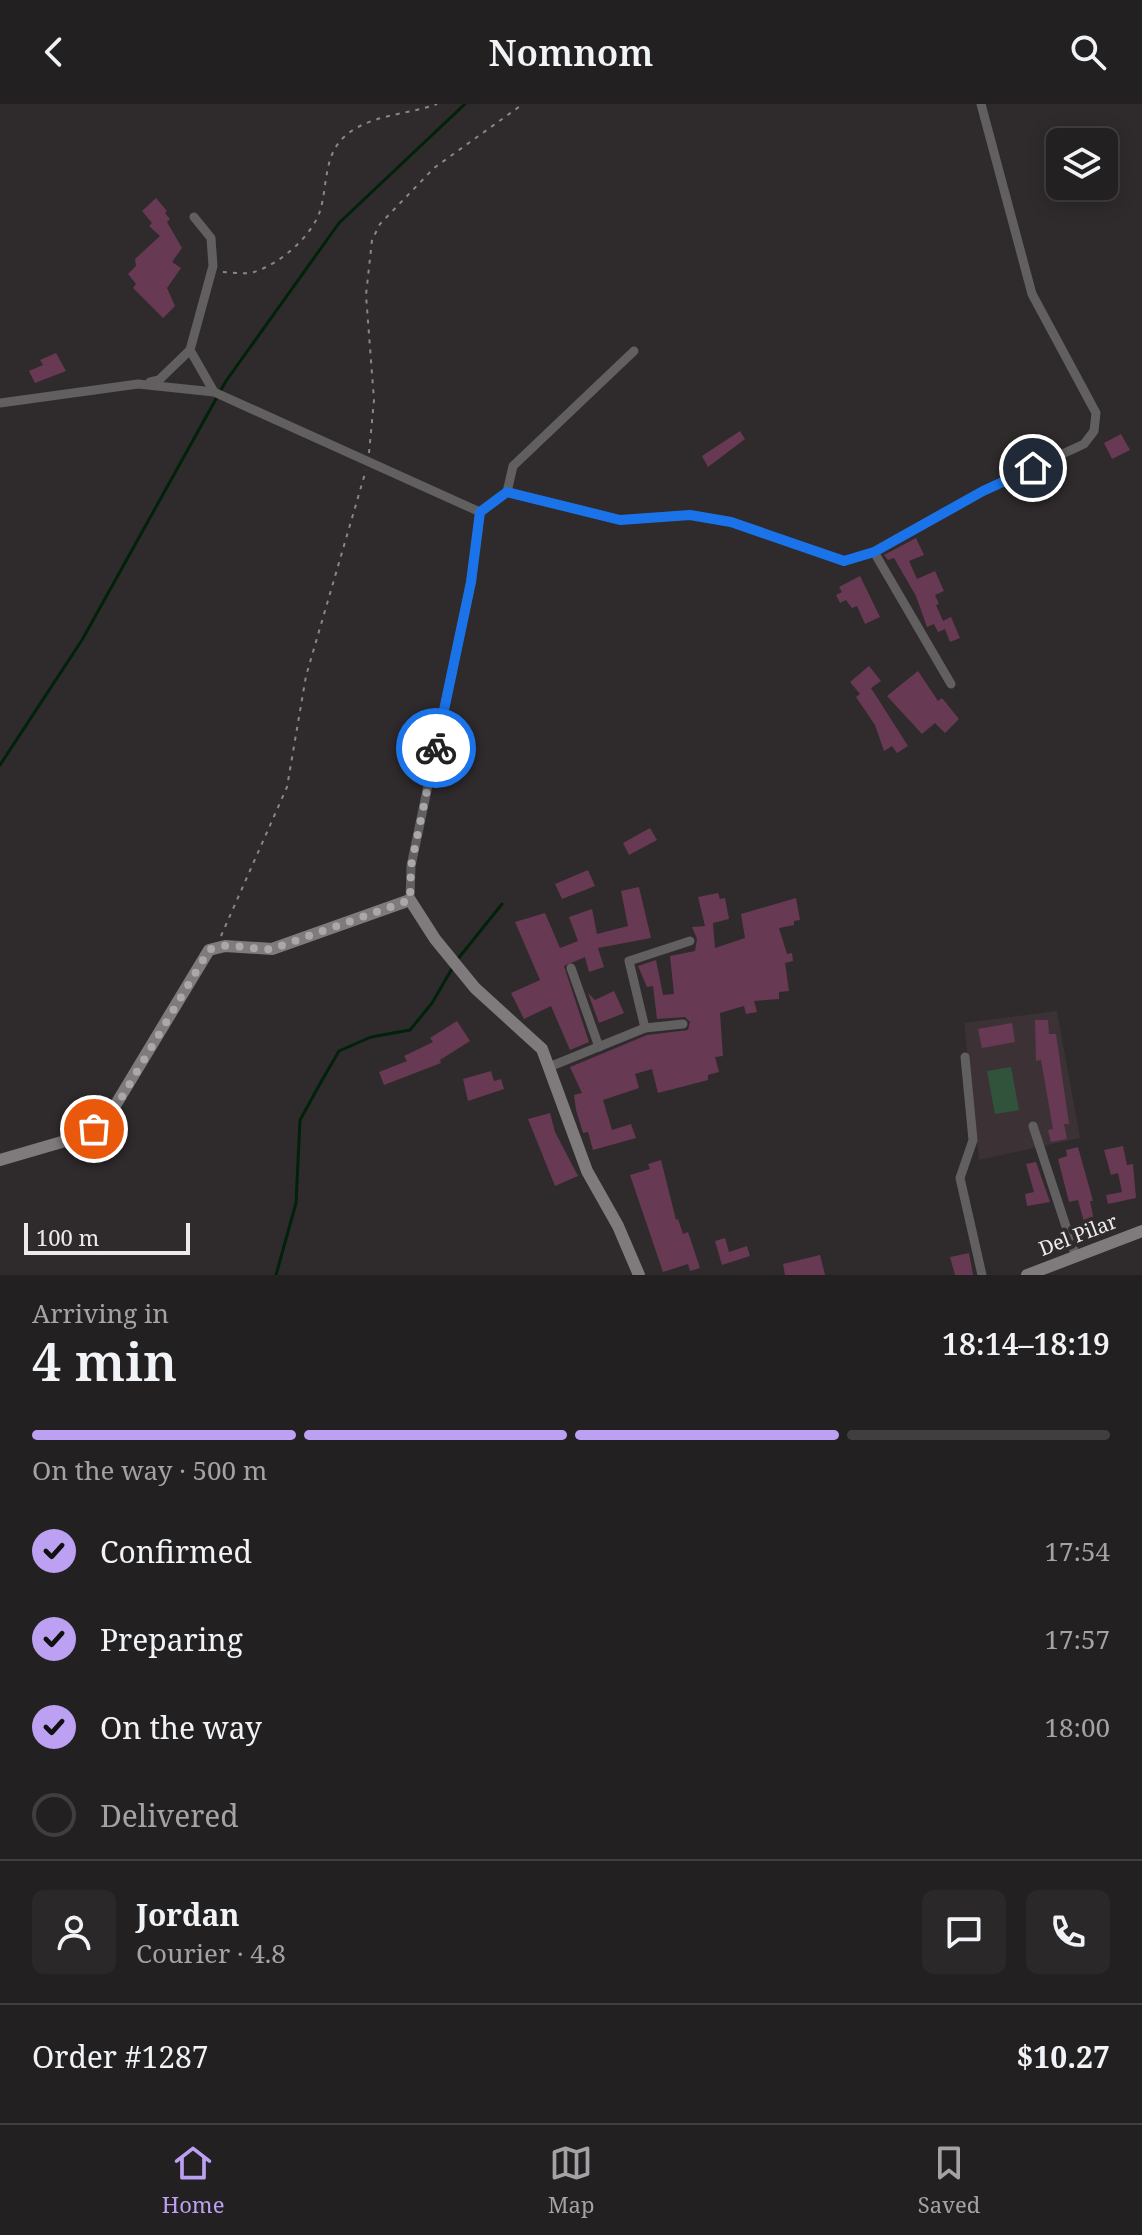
<!DOCTYPE html>
<html lang="en">
<head>
<meta charset="utf-8">
<style>
	body { margin:0; font-family:"Noto Serif",serif; background:#2b282a; color:#f1f3f6; height:100vh; display:flex; flex-direction:column; font-size:30px; white-space:nowrap }
	* { box-sizing:border-box; margin:0 }
	p { font-size:26px; color:#a3a3a5 }
	.icon { flex:none; width:44px; height:44px; fill:none; stroke:currentColor; stroke-width:2; stroke-linecap:round; stroke-linejoin:round }
	.map { position:relative; height:1171px; overflow:hidden }
	.drawer { display:flex; flex-direction:column; background:#232021; flex:1 }
	.drawer>* { flex:none }
	.fabs { position:absolute; left:1046px; top:24px; display:grid; gap:16px }
	.fabs a { display:grid; place-items:center; width:72px; height:72px; border-radius:12px; background:#232021; box-shadow:0 4px 20px #0003,0 0 0 2px #403e3f; font-size:40px }
	.scale { position:absolute; left:24px; bottom:20px; width:166px; box-sizing:border-box; padding-left:8px; border:4px solid #edeaec; border-top:0; font-size:22px; line-height:28px; white-space:nowrap; color:#edeaec; -webkit-text-stroke:6px #2f2a2c; paint-order:stroke }
	.pin { position:absolute; display:grid; place-items:center; width:68px; height:68px; color:#fff; margin:-34px; border:4px solid #fff; border-radius:50%; box-shadow:0 2px 8px #0007 }
	.courier { position:absolute; display:grid; place-items:center; width:80px; height:80px; margin:-40px; border:6px solid #1a73e8; border-radius:50%; background:#fff; color:#222; box-shadow:0 2px 10px #0007 }
	.overview em { font-style:normal; font-weight:600 }
	.overview div { display:flex; flex-direction:column-reverse }
	.overview { display:flex; align-items:center; justify-content:space-between; height:136px; padding:0 32px }
	h1 { font-size:52px; font-weight:600; line-height:60px }
	.bar { display:grid; grid-template-columns:repeat(4,1fr); gap:12px 8px; align-content:center; height:96px; padding:0 32px }
	.bar i { height:10px; border-radius:6px; background:#403e3f }
	.bar .active { background:#bca0f2 }
	.bar p { grid-column:span 4 }
	.line { display:flex; align-items:center; gap:20px; padding:0 32px; border-top:2px solid #403e3f }
	.line div { flex:1 }
	.round { display:grid; place-items:center; flex:none; width:84px; height:84px; border-radius:12px; background:#2b282a }
	ol { padding:0 32px; list-style:none }
	li { display:flex; align-items:center; gap:24px; height:88px }
	li p { margin-inline-start:auto }
	li .icon { padding:8px; border-radius:50%; background:#bca0f2; color:#111; stroke-width:4 }
	li:last-child { color:#a3a3a5 }
	li i { width:44px; height:44px; border:4px solid #403e3f; border-radius:50% }
	header { display:flex; justify-content:space-between; align-items:center; height:104px; padding:0 32px; background:#232021; font-size:36px; font-weight:600 }
	.tab-bar { display:flex; justify-content:space-around; align-items:center; height:112px; border-top:2px solid #403e3f; background:#232021; font-size:22px; color:#a3a3a5 }
	.tab-bar a { display:grid; justify-items:center; gap:4px }
	.tab-bar .active { color:#bca0f2 }
	.map>svg:first-child { display:block }
	.built { fill:#3c3236 }
	.green { fill:#32533b }
	.lines { fill:none; stroke-linecap:round; stroke-linejoin:round }
	.stream { stroke:#00220b; stroke-width:3 }
	.building { fill:#683952 }
	.path { stroke:#8b8789; stroke-width:2; stroke-dasharray:4 6; stroke-linecap:butt }
	.street { stroke:#615f60; stroke-width:9 }
	.secondary { stroke:#7f7b7d; stroke-width:12 }
	.done { stroke:#aaa7a9; stroke-width:8; stroke-dasharray:0 14.4 }
	.route { stroke:#1a73e8; stroke-width:10 }
	.labels { text-anchor:middle; stroke-width:8; stroke-linejoin:round; paint-order:stroke }
	.street-label { font-size:20px; fill:#edeaec; stroke:#2f2a2c }
</style>
</head>
<body>
<header><svg class="icon" aria-label="back" viewBox="0 0 24 24"><path d="M15 5l-7 7 7 7"/></svg>Nomnom<svg class="icon" aria-label="search" viewBox="0 0 24 24"><circle cx="10" cy="10" r="6"/><path d="M15 15l6 6"/></svg></header>
<div class="map">
<svg width="1142" height="1171" viewBox="0 0 1142 1171">
	<rect width="100%" height="100%" fill="#2f2a2c"/>
	<polygon class="built" points="1057,907 1080,1034 979,1056 964,919"/>
	<polygon class="green" points="1011,963 1019,1006 995,1010 987,967"/>
	<g class="lines">
		<g class="stream">
			<polyline points="0,661 82,536 226,277 339,119 465,0"/>
			<polyline points="457,856 502,800"/>
			<polyline points="276,1171 296,1099 300,1016 321,978 339,947 371,933 410,926 432,899 453,863"/>
		</g>
	</g>
	<g class="building">
		<polygon points="156,94 167,107 165,109 170,115 167,118 182,144 172,158 181,164 167,184 175,202 163,214 133,184 136,180 128,170 136,162 135,155 160,132 149,122 152,119 142,107"/>
		<polygon points="56,249 66,267 35,279 29,267 43,261 40,256"/>
		<polygon points="740,327 745,335 708,363 702,352"/>
		<polygon points="1121,330 1130,346 1112,355 1104,339"/>
		<polygon points="916,434 924,451 909,457 917,475 935,467 944,487 935,491 939,500 936,501 943,517 951,513 960,534 950,538 945,525 938,528 934,520 927,523 916,492 894,454 888,456 884,451"/>
		<polygon points="860,472 880,513 865,520 857,502 852,504 846,496 840,499 836,491 842,488 839,483"/>
		<polygon points="869,562 881,577 871,584 908,642 897,649 892,642 884,647 875,621 856,593 860,590 850,578"/>
		<polygon points="918,567 938,597 942,594 959,615 945,629 935,619 922,630 887,592"/>
		<polygon points="650,724 657,736 629,751 623,739"/>
		<polygon points="588,766 595,782 562,795 555,780"/>
		<polygon points="639,783 651,834 598,844 604,863 589,868 585,853 564,862 589,938 570,946 551,902 524,915 511,889 540,876 515,818 545,809 560,844 578,837 569,813 592,805 597,830 628,822 621,787"/>
		<polygon points="718,789 720,795 725,794 729,815 713,819 715,844 745,834 741,810 796,794 800,816 794,817 794,821 779,824 787,850 792,849 793,857 785,859 789,887 779,888 779,895 754,897 757,908 746,910 744,902 720,909 723,952 715,953 719,968 708,971 708,976 658,989 652,965 635,970 639,984 603,996 612,1026 631,1020 636,1034 593,1046 588,1028 583,1029 576,1006 574,991 582,989 570,963 647,931 688,926 690,918 685,913 657,915 653,882 647,883 638,862 656,856 663,891 674,890 670,852 695,847 697,835 692,823 705,822 698,793"/>
		<polygon points="614,887 624,909 599,919 588,889 595,896"/>
		<polygon points="1035,916 1048,916 1049,930 1056,930 1069,1020 1064,1020 1067,1035 1051,1038 1048,1026 1053,1025 1041,956 1036,957"/>
		<polygon points="457,917 470,937 440,956 441,959 384,981 379,968 407,957 404,952 433,938 430,934"/>
		<polygon points="1012,919 1015,938 982,944 978,925"/>
		<polygon points="491,967 494,977 501,975 504,985 468,997 463,975"/>
		<polygon points="550,1009 555,1028 578,1072 555,1082 528,1015"/>
		<polygon points="1123,1042 1127,1061 1133,1060 1136,1094 1108,1100 1106,1091 1122,1088 1118,1069 1111,1071 1104,1046"/>
		<polygon points="1078,1043 1093,1097 1090,1097 1094,1116 1084,1118 1078,1096 1069,1098 1058,1055 1067,1052 1066,1046"/>
		<polygon points="661,1056 676,1116 678,1115 683,1130 688,1128 700,1164 690,1167 688,1160 663,1168 630,1071 650,1065 648,1060"/>
		<polygon points="1036,1058 1050,1098 1027,1102 1025,1090 1034,1088 1026,1060"/>
		<polygon points="725,1134 729,1148 747,1142 750,1152 722,1161 715,1137"/>
		<polygon points="969,1149 973,1171 955,1171 950,1153"/>
		<polygon points="820,1151 825,1171 785,1171 783,1160"/>
	</g>
	<g class="lines">
		<g class="path">
			<path d="M223,168C232,168 246,171 254,168C280,160 312,132 320,107C328,81 323,52 345,32C370,10 408,11 437,0"/>
			<polyline points="369,349 374,296 366,191 372,136 380,120 434,64 523,0"/>
			<polyline points="221,832 287,683 306,572 366,366"/>
		</g>
		<g class="street">
			<polyline points="194,113 211,134 213,162 190,246 214,288"/>
			<polyline points="150,278 159,276 190,246"/>
			<polyline points="0,299 138,280 214,288 480,408"/>
			<polyline points="507,388 513,362 634,247"/>
			<polyline points="874,448 951,580"/>
			<polyline points="410,796 411,762 471,478 480,408 507,388 620,416 690,411 731,418 844,457 874,448 983,387 1084,340 1094,327 1096,309 1032,190 981,0"/>
			<polyline points="571,864 599,943"/>
			<polyline points="645,924 629,857 690,837"/>
			<polyline points="965,953 973,1036 960,1074 982,1171"/>
			<polyline points="549,963 645,924 683,920"/>
			<polyline points="1033,1022 1076,1153"/>
		</g>
		<g class="secondary">
			<polyline points="0,1056 79,1033 107,1015 209,846 225,842 272,845 410,796 435,835 475,884 542,945 587,1067 618,1122 639,1171"/>
			<polyline points="1027,1171 1142,1127"/>
		</g>
	</g>
	<g class="lines">
		<path class="done" d="M94,1025L116,1003L209,846C226,836 253,847 272,845L410,796L411,762L436,644"/>
		<polyline class="route" points="436,644 471,478 480,408 507,388 620,416 690,411 731,418 844,457 874,448 983,387 1033,364"/>
	</g>
	<g class="labels">
		<g class="street-label">
			<text transform="translate(1078 1131) rotate(-21)" y="7">Del Pilar</text>
		</g>
	</g>
</svg>
<div class="fabs">
<a><svg class="icon" aria-label="layers" viewBox="0 0 24 24"><path d="M12 4l9 5-9 5-9-5zM3 14l9 5 9-5"/></svg></a>
</div>
<div class="scale">100 m</div>
<div class="pin" style="left:94px;top:1025px;background:#ea580c"><svg class="icon" aria-label="bag" viewBox="0 0 24 24"><path d="M5 8h14l-1 12H6zM9 8a3 3 0 0 1 6 0"/></svg></div>
<div class="pin" style="left:1033px;top:364px;background:#1f2937"><svg class="icon" aria-label="home" viewBox="0 0 24 24"><path d="M3 11l9-7 9 7M6 9v11h12V9"/></svg></div>
<div class="courier" style="left:436px;top:644px"><svg class="icon" aria-label="bike" viewBox="0 0 24 24"><circle cx="6" cy="16" r="4"/><circle cx="18" cy="16" r="4"/><path d="M6 16l4-8h5l3 8M10 8l3 8H6M13 5h3"/></svg></div>
</div>
<section class="drawer">
<div class="overview"><div><h1>4 min</h1><p>Arriving in</p></div><em>18:14–18:19</em></div>
<div class="bar"><i class="active"></i><i class="active"></i><i class="active"></i><i></i><p>On the way · 500 m</p></div>
<ol>
<li><svg class="icon" aria-label="check" viewBox="0 0 24 24"><path d="M5 12l5 5 9-10"/></svg>Confirmed<p>17:54</p></li>
<li><svg class="icon" aria-label="check" viewBox="0 0 24 24"><path d="M5 12l5 5 9-10"/></svg>Preparing<p>17:57</p></li>
<li><svg class="icon" aria-label="check" viewBox="0 0 24 24"><path d="M5 12l5 5 9-10"/></svg>On the way<p>18:00</p></li>
<li><i></i>Delivered</li>
</ol>
<div class="line" style="height:144px"><a class="round"><svg class="icon" aria-label="person" viewBox="0 0 24 24"><circle cx="12" cy="8" r="4"/><path d="M4 21q1-7 8-7t8 7"/></svg></a><div><b>Jordan</b><p>Courier · 4.8</p></div><a class="round"><svg class="icon" aria-label="chat" viewBox="0 0 24 24"><path d="M4 5h16v11H9l-5 4z"/></svg></a><a class="round"><svg class="icon" aria-label="phone" viewBox="0 0 24 24"><path d="M5 4h4l2 5-3 2q2 4 5 5l2-3 5 2v4C11 20 4 13 5 4z"/></svg></a></div>
<div class="line" style="height:104px"><div>Order #1287</div><b>$10.27</b></div>
</section>
<nav class="tab-bar">
<a class="active"><svg class="icon" aria-label="home" viewBox="0 0 24 24"><path d="M3 11l9-7 9 7M6 9v11h12V9"/></svg>Home</a>
<a><svg class="icon" aria-label="map" viewBox="0 0 24 24"><path d="M3 6l6-2 6 2 6-2v14l-6 2-6-2-6 2zM9 4v14M15 6v14"/></svg>Map</a>
<a><svg class="icon" aria-label="saved" viewBox="0 0 24 24"><path d="M7 4h10v16l-5-4-5 4z"/></svg>Saved</a>
</nav>
</body>
</html>
